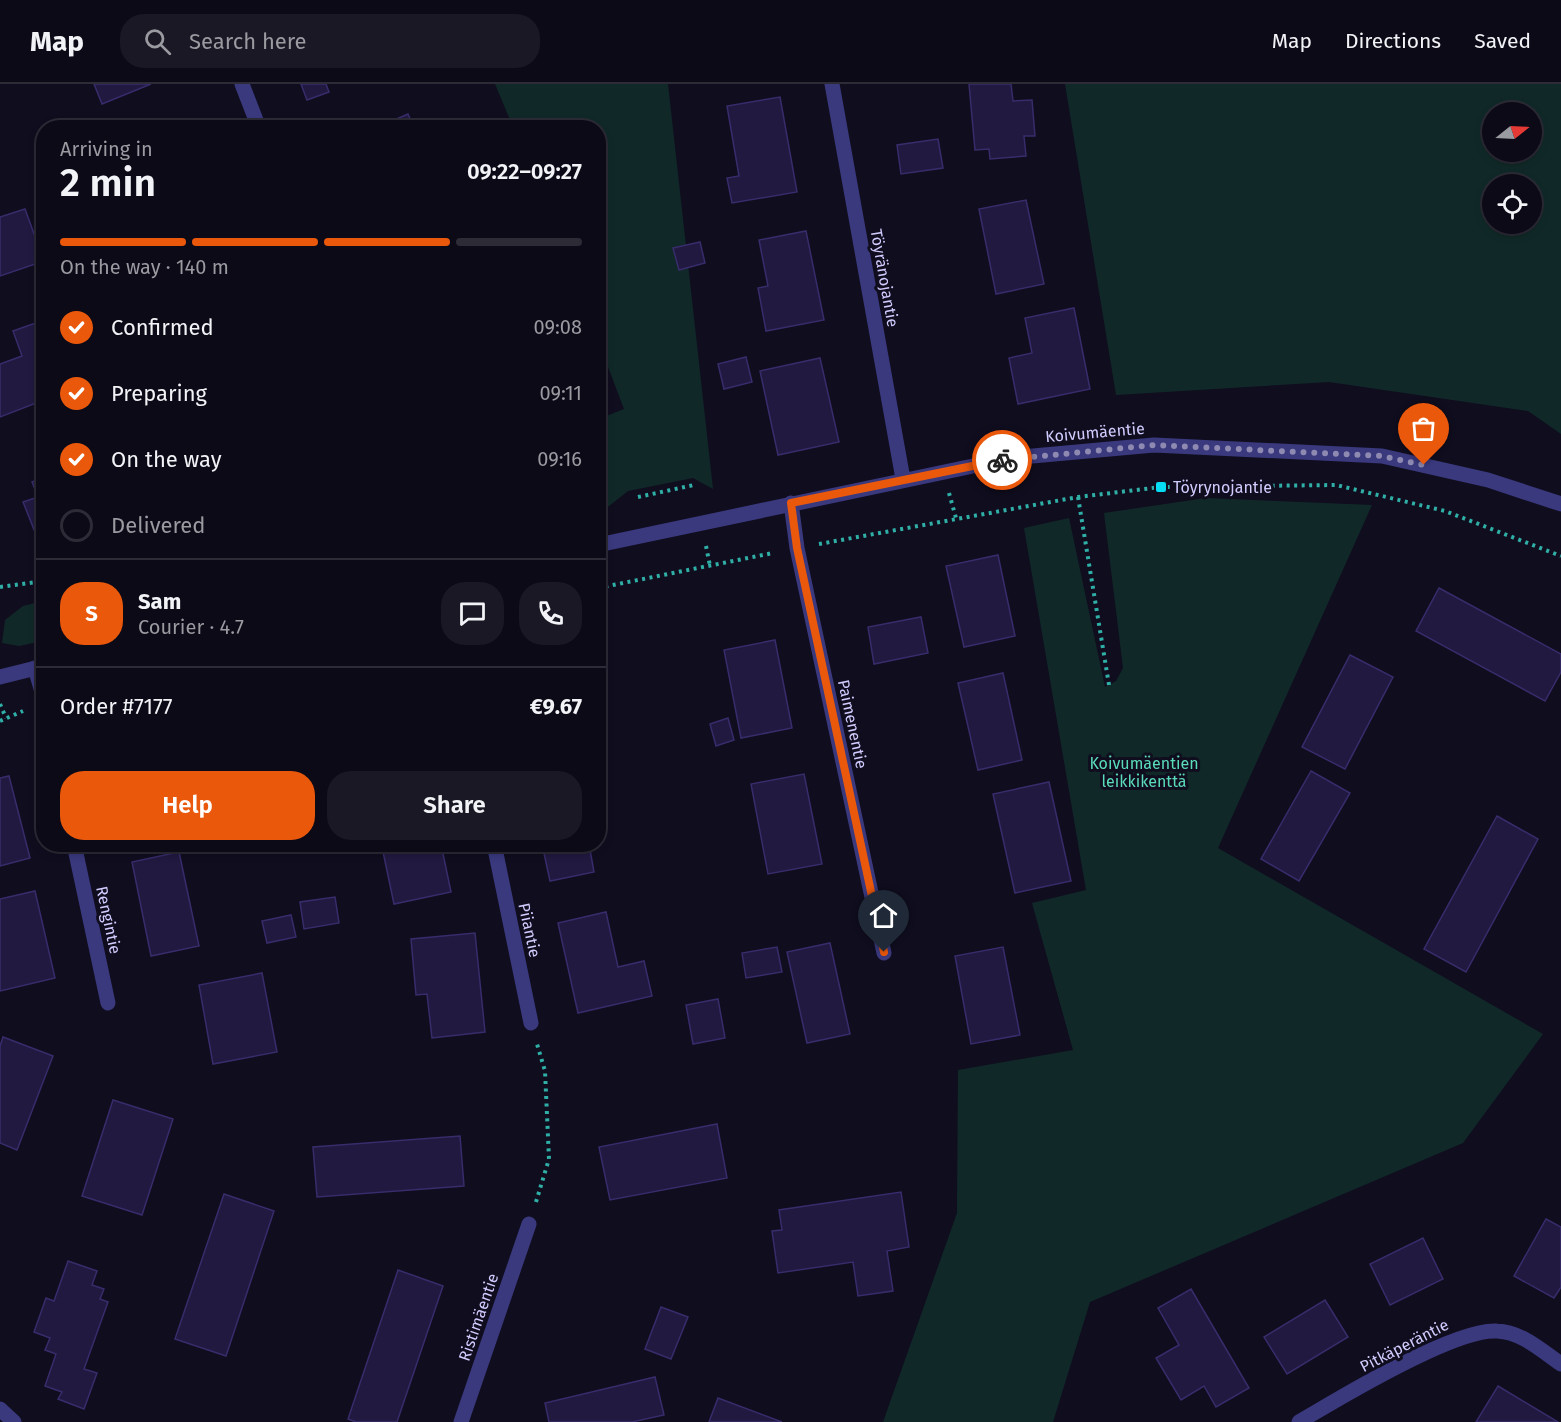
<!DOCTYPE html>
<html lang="en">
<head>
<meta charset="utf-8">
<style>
	body { margin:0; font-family:"Fira Sans",sans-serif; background:#1a1824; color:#f1f3f6; height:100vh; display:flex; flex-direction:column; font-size:22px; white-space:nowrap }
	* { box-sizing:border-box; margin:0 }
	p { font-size:20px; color:#9a9aa1 }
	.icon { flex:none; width:33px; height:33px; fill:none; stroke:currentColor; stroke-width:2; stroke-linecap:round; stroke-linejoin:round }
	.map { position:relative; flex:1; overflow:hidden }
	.side { position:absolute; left:36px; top:36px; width:570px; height:732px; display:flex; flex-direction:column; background:#0c0a17; border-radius:24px; box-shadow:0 3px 9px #0003,0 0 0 2px #2c2b36 }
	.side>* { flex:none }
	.needle { width:39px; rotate:72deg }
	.controls { position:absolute; left:1482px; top:18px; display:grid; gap:12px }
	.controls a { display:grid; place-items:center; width:60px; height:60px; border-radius:50%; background:#0c0a17; box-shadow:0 3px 9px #0003,0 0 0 2px #2c2b36; font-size:30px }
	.pin { position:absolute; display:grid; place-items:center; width:51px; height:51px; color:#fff; margin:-62px -26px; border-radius:50% 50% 50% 0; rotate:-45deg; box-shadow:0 0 6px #0007 }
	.pin .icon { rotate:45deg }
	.courier { position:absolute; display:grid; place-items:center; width:60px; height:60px; margin:-30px; border:4px solid #ea580c; border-radius:50%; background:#fff; color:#222; box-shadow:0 2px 8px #0007 }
	.headline em { font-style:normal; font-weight:600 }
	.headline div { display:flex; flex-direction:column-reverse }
	.headline { display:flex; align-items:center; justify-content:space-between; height:102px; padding:0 24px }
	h1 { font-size:39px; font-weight:600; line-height:45px }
	.bar { display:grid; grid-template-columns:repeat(4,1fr); gap:9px 6px; align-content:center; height:72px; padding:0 24px }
	.bar i { height:8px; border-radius:4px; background:#2c2b36 }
	.bar .active { background:#ea580c }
	.bar p { grid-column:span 4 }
	.line { display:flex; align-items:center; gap:15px; padding:0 24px; border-top:2px solid #2c2b36 }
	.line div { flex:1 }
	.round { display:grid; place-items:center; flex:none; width:63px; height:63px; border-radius:24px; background:#1a1824 }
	ol { padding:0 24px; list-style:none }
	li { display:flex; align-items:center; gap:18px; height:66px }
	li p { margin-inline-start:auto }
	li .icon { padding:6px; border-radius:50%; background:#ea580c; color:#fff; stroke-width:4 }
	li:last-child { color:#9a9aa1 }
	li i { width:33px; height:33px; border:3px solid #2c2b36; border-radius:50% }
	.button { display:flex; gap:12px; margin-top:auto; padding:12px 24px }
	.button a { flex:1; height:69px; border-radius:24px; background:#ea580c; color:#fff; font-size:24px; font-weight:600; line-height:69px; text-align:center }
	.button a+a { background:#1a1824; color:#f1f3f6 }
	header { display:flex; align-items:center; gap:36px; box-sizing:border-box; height:84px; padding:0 30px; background:#0c0a17; border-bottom:2px solid #2c2b36 }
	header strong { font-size:28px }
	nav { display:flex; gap:33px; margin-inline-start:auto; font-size:21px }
	.search { width:420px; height:54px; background:#1a1824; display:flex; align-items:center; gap:15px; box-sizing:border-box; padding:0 21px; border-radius:24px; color:#9a9aa1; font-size:22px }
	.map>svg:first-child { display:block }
	.green { fill:#102928; fill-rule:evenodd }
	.building { fill:#211940; stroke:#382c6b; stroke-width:1.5 }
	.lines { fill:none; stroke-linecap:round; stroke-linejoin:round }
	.path { stroke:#2fafa6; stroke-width:4; stroke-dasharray:3 4.5; stroke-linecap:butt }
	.minor { stroke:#3a397e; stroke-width:15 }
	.done { stroke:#8d89b0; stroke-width:6; stroke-dasharray:0 10.8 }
	.route { stroke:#ea580c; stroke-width:8 }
	.poi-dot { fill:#04ddf2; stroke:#100d1f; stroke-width:2 }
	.labels { text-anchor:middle; stroke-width:6; stroke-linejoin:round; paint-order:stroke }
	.street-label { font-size:16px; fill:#d1ccfe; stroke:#100d1f }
	.poi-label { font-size:16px; fill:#d1ccfe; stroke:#100d1f; text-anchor:start }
	.park-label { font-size:16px; fill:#5adcba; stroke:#100d1f }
</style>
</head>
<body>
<header>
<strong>Map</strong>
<div class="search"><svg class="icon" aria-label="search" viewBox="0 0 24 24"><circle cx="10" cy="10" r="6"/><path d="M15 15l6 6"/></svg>Search here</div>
<nav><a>Map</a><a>Directions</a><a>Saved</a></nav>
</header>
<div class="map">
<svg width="1561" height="1338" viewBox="0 0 1561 1338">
	<rect width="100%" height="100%" fill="#100d1f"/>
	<g class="green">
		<polygon points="495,0 668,0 713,405 693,394 628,407 599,430 599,335 624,325 599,259 598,44 513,43"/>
		<path d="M1065,0H1561V350L1528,327L1329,298L1116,311ZM1532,28V68H1492V28ZM1532,100V140H1492V100Z"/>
		<polygon points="1206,414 1372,421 1218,764 1543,950 1463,1059 1090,1218 1053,1338 883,1338 957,1129 958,986 1073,966 1032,819 1086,806 1024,444 1069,434 1105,603 1116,597 1123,584 1104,429"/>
		<polygon points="43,517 43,557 19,562 2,559 5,536 23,522"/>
	</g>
	<g class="building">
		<polygon points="94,0 151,0 102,20"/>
		<polygon points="301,0 326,0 329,8 307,16"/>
		<polygon points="969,0 1011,0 1013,17 1032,16 1035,52 1024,52 1026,72 990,75 989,65 975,66"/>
		<polygon points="780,13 797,108 732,119 727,94 739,92 727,22"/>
		<polygon points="408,30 414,44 375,44"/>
		<polygon points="938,55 943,84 901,90 897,61"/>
		<polygon points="1026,116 1044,200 996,210 979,125"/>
		<polygon points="25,125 44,177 0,192 0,133"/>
		<polygon points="806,147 824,236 766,247 758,204 768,202 759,156"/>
		<polygon points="700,158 705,179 679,186 673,164"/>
		<polygon points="1074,224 1090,305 1018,320 1009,274 1032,269 1025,234"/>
		<polygon points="44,236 44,316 0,333 0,280 22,272 13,247"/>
		<polygon points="746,273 752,298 724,305 718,280"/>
		<polygon points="820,274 839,358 778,371 760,287"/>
		<polygon points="44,393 44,451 37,453 23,418 38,413 32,398"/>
		<polygon points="998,471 1015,552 964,563 946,482"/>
		<polygon points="1439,504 1561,570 1561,588 1545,617 1416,547"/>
		<polygon points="921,533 928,569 874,580 868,543"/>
		<polygon points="775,556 792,644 741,654 724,566"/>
		<polygon points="1350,571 1393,593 1345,685 1302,663"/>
		<polygon points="1003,589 1022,676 978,686 958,599"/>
		<polygon points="728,634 734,656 716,662 710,640"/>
		<polygon points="1311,687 1350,709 1299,797 1261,775"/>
		<polygon points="804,690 822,780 768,790 751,700"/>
		<polygon points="9,692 30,774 0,782 0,694"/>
		<polygon points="1049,698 1071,797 1015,809 993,710"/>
		<polygon points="1497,732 1538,755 1466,888 1424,865"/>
		<polygon points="441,760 451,808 394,820 382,763"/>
		<polygon points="542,760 589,760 594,788 550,797"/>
		<polygon points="179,768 199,862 151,872 132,778"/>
		<polygon points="35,807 55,894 0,907 0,815"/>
		<polygon points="335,813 339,839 304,845 300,818"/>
		<polygon points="606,828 618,883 644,877 652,912 578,929 558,839"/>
		<polygon points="291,831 296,853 267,859 262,837"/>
		<polygon points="475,849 485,948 432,954 427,910 416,911 411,855"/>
		<polygon points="830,859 850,950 807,959 787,868"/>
		<polygon points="777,863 782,888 746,894 742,869"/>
		<polygon points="1003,863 1020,951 971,960 955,872"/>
		<polygon points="262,889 277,968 213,980 199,901"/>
		<polygon points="718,915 725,954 693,960 686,921"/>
		<polygon points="3,953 53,972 17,1066 0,1059 0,962"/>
		<polygon points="113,1016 173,1035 142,1131 82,1112"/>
		<polygon points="717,1040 727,1094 610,1116 599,1063"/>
		<polygon points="460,1052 464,1102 317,1113 313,1063"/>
		<polygon points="901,1108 909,1163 887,1167 893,1207 858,1212 853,1178 778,1189 772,1147 782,1146 779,1126"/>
		<polygon points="224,1110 274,1127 226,1272 175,1255"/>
		<polygon points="1546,1135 1561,1143 1561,1203 1554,1214 1514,1192"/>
		<polygon points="1423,1154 1443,1195 1390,1221 1370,1180"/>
		<polygon points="68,1177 97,1187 92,1201 104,1205 100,1215 108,1218 84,1285 97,1289 84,1325 58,1315 62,1308 45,1302 56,1270 45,1266 50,1254 34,1248 46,1214 54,1217"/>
		<polygon points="398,1186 443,1202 397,1338 356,1338 348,1335"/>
		<polygon points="1191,1205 1249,1304 1216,1323 1204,1302 1181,1316 1156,1274 1179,1261 1158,1224"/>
		<polygon points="1325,1216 1348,1253 1287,1290 1264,1253"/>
		<polygon points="661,1223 688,1233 671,1275 645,1265"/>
		<polygon points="655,1293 664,1331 632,1338 549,1338 545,1319"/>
		<polygon points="1498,1302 1558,1338 1476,1338"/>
		<polygon points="718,1314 782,1338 709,1338"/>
	</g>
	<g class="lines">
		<g class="path">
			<polyline points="949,409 956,434"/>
			<polyline points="638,413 694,401"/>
			<polyline points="1078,413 1109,601"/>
			<polyline points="819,460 1078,413 1161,403 1336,401 1445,427 1561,472"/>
			<polyline points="706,462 710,482"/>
			<polyline points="0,503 44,497"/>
			<polyline points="598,504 773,469"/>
			<polyline points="0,620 6,634"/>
			<polyline points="0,637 23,627"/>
			<polyline points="536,1118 549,1075 545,987 537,960"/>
		</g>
		<g class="minor">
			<polyline points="242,0 259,44"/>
			<polyline points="832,0 903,395"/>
			<polyline points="791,419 797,464 884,869"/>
			<polyline points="598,461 1011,374 1154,361 1382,372 1488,396 1561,420"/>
			<polyline points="35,584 44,615"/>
			<polyline points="0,593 44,582"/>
			<polyline points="74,760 108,919"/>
			<polyline points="494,760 531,939"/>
			<polyline points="0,1325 14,1338"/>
			<polyline points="461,1338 529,1140"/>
			<path d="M1299,1338C1339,1314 1455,1244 1497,1247C1522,1248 1542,1267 1561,1280"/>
		</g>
	</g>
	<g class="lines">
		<polyline class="done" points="1002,376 1154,361 1382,372 1424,381"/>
		<polyline class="route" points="884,868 797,464 791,419 1002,376"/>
	</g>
	<rect class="poi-dot" x="1155" y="397" width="12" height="12" rx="3"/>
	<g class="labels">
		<g class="street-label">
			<text transform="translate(885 194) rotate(80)" y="6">Töyränojantie</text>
			<text transform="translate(1095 348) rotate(-5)" y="6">Koivumäentie</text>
			<text transform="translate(853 640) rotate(78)" y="6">Paimenentie</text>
			<text transform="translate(109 836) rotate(78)" y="6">Rengintie</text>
			<text transform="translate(530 846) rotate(78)" y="6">Piiantie</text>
			<text transform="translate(478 1233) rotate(-71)" y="6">Ristimäentie</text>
			<text transform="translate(1404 1261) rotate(-27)" y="6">Pitkäperäntie</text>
		</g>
		<g class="poi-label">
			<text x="1173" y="409">Töyrynojantie</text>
		</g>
		<g class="park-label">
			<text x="1144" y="685">Koivumäentien<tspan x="1144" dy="18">leikkikenttä</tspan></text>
		</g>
	</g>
</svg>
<div class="controls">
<a><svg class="needle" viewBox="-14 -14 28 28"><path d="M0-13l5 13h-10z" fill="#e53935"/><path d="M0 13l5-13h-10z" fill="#9a9aa1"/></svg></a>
<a><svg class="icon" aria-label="locate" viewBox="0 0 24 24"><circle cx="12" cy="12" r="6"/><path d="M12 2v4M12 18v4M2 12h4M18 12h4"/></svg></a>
</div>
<div class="pin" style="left:1424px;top:381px;background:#ea580c"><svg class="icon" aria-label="bag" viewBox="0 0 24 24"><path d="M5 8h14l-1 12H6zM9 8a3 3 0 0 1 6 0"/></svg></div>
<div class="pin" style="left:884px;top:868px;background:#1f2937"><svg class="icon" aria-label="home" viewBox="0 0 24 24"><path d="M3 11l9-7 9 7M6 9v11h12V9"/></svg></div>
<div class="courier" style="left:1002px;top:376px"><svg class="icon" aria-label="bike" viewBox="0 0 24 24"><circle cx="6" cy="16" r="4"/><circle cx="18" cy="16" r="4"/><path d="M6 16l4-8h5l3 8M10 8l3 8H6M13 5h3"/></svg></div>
<section class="side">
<div class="headline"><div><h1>2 min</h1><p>Arriving in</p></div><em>09:22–09:27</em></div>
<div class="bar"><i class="active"></i><i class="active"></i><i class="active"></i><i></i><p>On the way · 140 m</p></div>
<ol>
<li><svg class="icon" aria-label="check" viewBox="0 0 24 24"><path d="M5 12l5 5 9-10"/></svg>Confirmed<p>09:08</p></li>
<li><svg class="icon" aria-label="check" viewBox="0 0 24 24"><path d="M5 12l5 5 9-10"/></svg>Preparing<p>09:11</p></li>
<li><svg class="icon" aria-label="check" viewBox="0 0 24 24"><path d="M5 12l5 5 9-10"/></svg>On the way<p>09:16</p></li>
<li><i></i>Delivered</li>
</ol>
<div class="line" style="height:108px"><b class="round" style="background:#ea580c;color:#fff">S</b><div><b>Sam</b><p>Courier · 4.7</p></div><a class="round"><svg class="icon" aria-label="chat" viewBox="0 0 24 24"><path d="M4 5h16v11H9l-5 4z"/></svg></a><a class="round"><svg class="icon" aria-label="phone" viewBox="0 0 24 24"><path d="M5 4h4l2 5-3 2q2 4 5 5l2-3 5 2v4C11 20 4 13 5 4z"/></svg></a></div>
<div class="line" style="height:78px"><div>Order #7177</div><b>€9.67</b></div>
<div class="button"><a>Help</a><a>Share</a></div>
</section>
</div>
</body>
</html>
